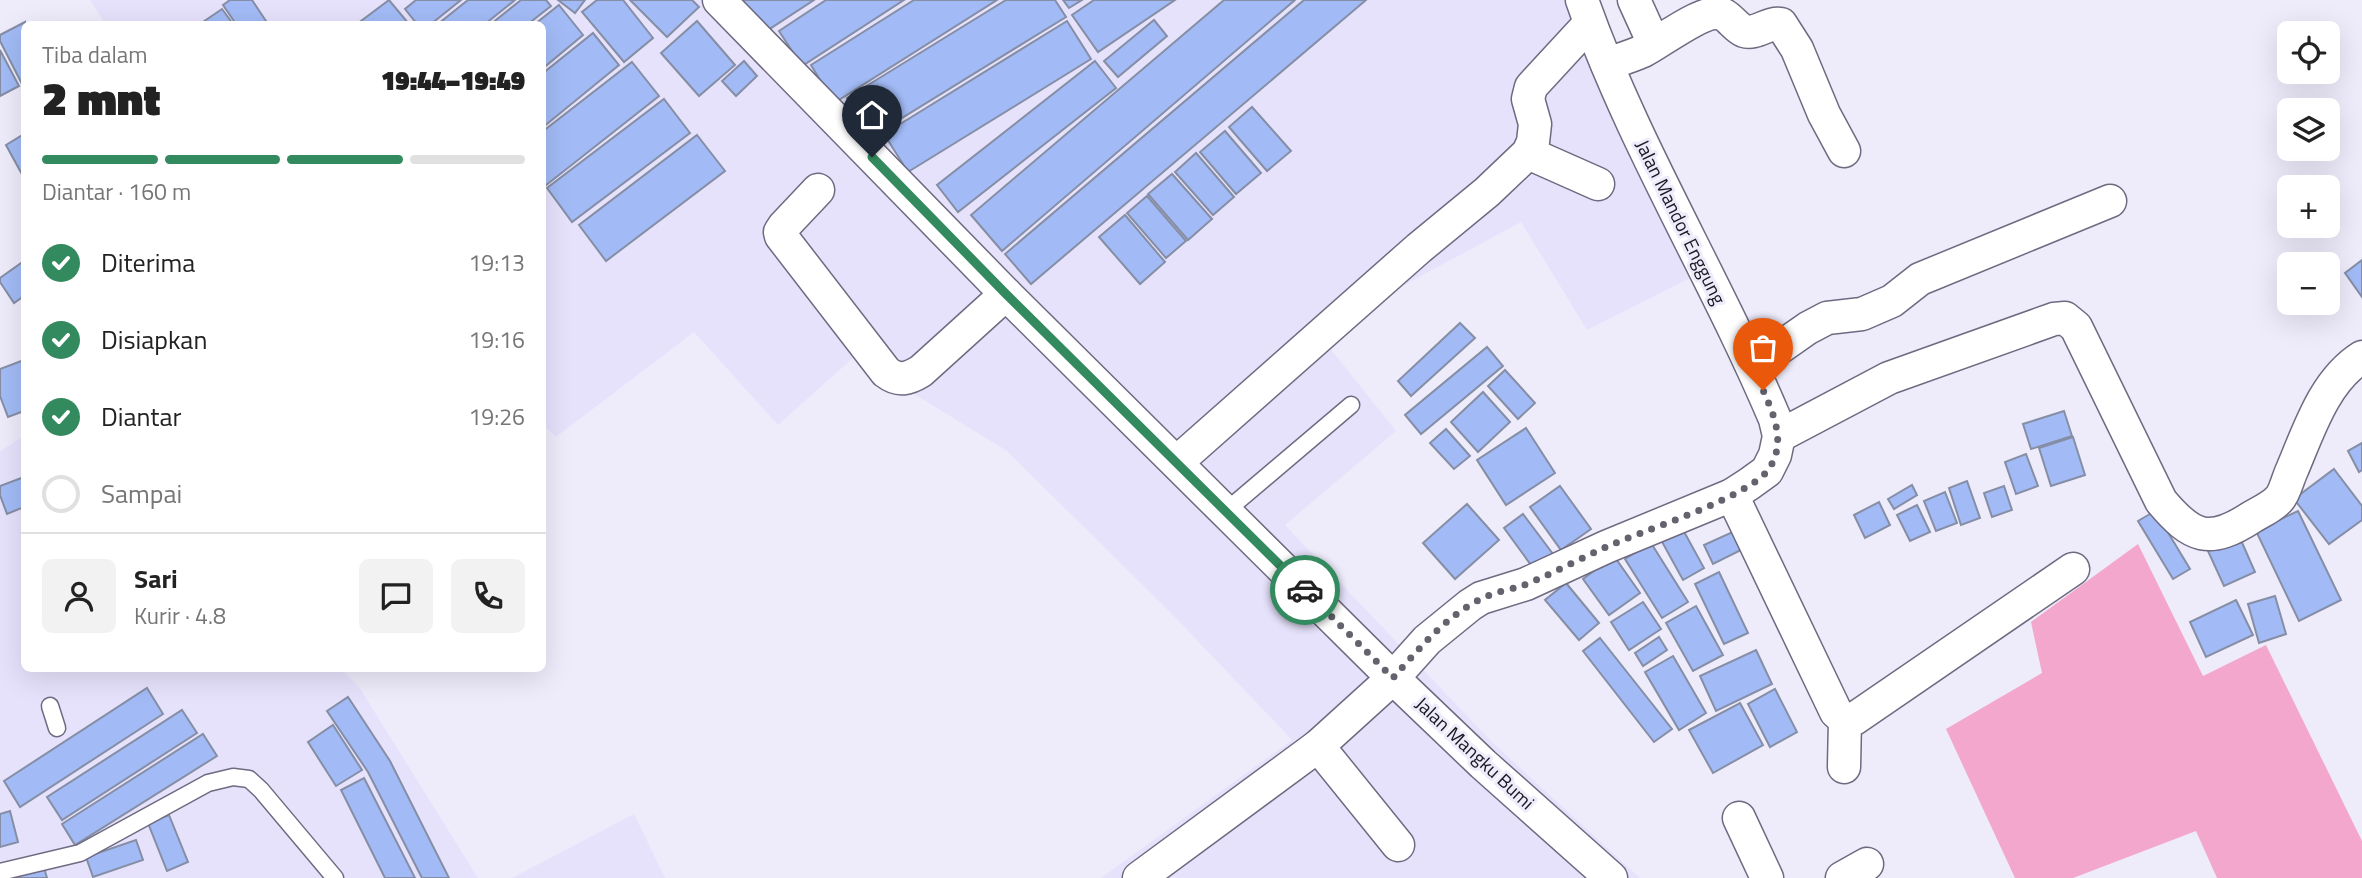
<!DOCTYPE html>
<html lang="id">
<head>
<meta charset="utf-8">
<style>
	body { margin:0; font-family:"Titillium Web",sans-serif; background:#f2f2f2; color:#222; height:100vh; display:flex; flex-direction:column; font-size:26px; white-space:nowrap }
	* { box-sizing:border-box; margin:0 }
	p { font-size:23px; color:#767676 }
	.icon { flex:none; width:38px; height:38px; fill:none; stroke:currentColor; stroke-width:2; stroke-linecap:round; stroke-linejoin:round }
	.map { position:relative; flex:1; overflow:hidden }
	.drawer { position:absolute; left:21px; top:21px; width:525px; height:651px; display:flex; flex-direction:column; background:#fff; border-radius:10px; box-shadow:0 7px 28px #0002 }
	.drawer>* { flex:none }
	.tools { position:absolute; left:2277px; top:21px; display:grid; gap:14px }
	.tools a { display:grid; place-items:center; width:63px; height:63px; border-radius:10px; background:#fff; box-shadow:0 7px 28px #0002; font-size:35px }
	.pin { position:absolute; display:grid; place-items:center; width:60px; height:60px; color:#fff; margin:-72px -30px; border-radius:50% 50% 50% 0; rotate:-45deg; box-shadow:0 0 7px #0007 }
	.pin .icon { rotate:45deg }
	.courier { position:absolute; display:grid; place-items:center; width:70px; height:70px; margin:-35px; border:5px solid #338a5e; border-radius:50%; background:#fff; color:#222; box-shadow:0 2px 9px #0007 }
	.head em { font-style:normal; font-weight:800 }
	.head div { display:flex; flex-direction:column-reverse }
	.head { display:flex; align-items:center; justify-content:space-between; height:119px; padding:0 21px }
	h1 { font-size:46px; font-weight:800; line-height:52px }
	.bar { display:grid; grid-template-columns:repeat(4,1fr); gap:10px 7px; align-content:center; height:84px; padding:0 21px }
	.bar i { height:9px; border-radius:5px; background:#e0e0e0 }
	.bar .active { background:#338a5e }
	.bar p { grid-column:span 4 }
	.line { display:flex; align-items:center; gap:18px; padding:0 21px; border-top:2px solid #e0e0e0 }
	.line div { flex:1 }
	.round { display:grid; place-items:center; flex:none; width:74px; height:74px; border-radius:10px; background:#f2f2f2 }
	ol { padding:0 21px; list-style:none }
	li { display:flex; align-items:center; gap:21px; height:77px }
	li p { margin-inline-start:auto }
	li .icon { padding:7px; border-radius:50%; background:#338a5e; color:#fff; stroke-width:4 }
	li:last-child { color:#767676 }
	li i { width:38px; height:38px; border:4px solid #e0e0e0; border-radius:50% }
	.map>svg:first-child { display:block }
	.built { fill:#e7e2fc }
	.green { fill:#f3a7cc }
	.building { fill:#a2bbf6; stroke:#858ea5; stroke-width:2 }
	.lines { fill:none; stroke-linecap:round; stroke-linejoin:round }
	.service-casing { stroke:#6e6a80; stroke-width:19 }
	.minor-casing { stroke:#6e6a80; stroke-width:35 }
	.service { stroke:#fff; stroke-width:16 }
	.minor { stroke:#fff; stroke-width:32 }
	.done { stroke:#64626d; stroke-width:7; stroke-dasharray:0 12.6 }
	.route { stroke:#338a5e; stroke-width:9 }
	.labels { text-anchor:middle; stroke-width:6; stroke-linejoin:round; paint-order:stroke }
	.street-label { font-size:19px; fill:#1a1821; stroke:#eeebfb }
</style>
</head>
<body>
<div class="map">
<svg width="2362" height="878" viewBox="0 0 2362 878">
	<rect width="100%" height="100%" fill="#eeebfb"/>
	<g class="built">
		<polygon points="90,0 1578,0 1696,275 1587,330 1521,222 1317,332 1396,431 1285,525 1492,742 1640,878 1101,878 1292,740 1175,617 1007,451 854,357 778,425 694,332 556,437 542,424 542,24 105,24"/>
		<polygon points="24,436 24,668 342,669 361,690 478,878 0,878 0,451"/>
		<polygon points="634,814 665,878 512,878"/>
	</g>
	<polygon class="green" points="2138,544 2203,676 2266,645 2362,841 2362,878 2217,878 2196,831 2073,878 2015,878 1946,729 2042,673 2031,622"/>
	<g class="building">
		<polygon points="230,0 252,0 268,24 236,24 223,5"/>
		<polygon points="389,0 409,24 357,24"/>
		<polygon points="416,0 461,0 431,24 417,24 405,9"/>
		<polygon points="468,0 515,0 485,24 438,24"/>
		<polygon points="521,0 546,0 551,6 528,24 491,24"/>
		<polygon points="558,0 585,0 575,13"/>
		<polygon points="597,0 623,0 653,38 624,62 582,12"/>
		<polygon points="630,0 692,0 699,7 667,37"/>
		<polygon points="745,0 814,0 762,34 742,2"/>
		<polygon points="826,0 904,0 802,66 779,31"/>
		<polygon points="914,0 997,0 834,103 811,65"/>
		<polygon points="1006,0 1055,0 1066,17 871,137 847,98"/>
		<polygon points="1063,0 1082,0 1069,8"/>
		<polygon points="1094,0 1175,0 1098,52 1072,15"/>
		<polygon points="1224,0 1295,0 1002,251 971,215"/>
		<polygon points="1304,0 1366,0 1031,284 1005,254"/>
		<polygon points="559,5 583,35 542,69 542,24 535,24"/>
		<polygon points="222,9 233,24 200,24"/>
		<polygon points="1154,20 1167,36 1118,77 1104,61"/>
		<polygon points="697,21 735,65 699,96 661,53"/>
		<polygon points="1067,21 1091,59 908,172 884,134"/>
		<polygon points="25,22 24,83 22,84 0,41 0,35"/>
		<polygon points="593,33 619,65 542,128 542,74"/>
		<polygon points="0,50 19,86 0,96"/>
		<polygon points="744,61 757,76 736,96 722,81"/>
		<polygon points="1095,61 1116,88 958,212 937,185"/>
		<polygon points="632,62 659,96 545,186 542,183 542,132"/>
		<polygon points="664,99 690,133 572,222 547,188"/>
		<polygon points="1252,107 1291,151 1267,171 1229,127"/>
		<polygon points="1225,131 1261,173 1236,194 1200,152"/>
		<polygon points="24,134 24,178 6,145"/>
		<polygon points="697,135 725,171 606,261 579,225"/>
		<polygon points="1196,153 1234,197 1213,215 1175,172"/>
		<polygon points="1172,174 1212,219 1188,240 1148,194"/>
		<polygon points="1147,196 1186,241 1166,258 1127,213"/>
		<polygon points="1125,215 1165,262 1140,284 1099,237"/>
		<polygon points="2362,260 2362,297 2345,273"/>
		<polygon points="24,261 24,296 14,303 0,282 0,278"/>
		<polygon points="1460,323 1475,338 1411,396 1398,381"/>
		<polygon points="1487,347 1503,366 1421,434 1405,415"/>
		<polygon points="24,360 24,411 8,417 0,396 0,369"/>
		<polygon points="1505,370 1535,403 1518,419 1488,386"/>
		<polygon points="1483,392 1510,422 1478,452 1451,422"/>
		<polygon points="2064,411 2072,436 2031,449 2023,424"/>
		<polygon points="1526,428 1555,473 1506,505 1477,460"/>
		<polygon points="1446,429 1470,456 1454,469 1430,443"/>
		<polygon points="2073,437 2085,475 2051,486 2039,448"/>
		<polygon points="2362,443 2362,470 2359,472 2348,451"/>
		<polygon points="2026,454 2038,486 2016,494 2005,462"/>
		<polygon points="2334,469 2362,506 2362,520 2329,544 2294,499"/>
		<polygon points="24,477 24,507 7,514 0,495 0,486"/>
		<polygon points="1967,481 1980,518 1961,525 1949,488"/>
		<polygon points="1912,485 1917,495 1894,509 1888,499"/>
		<polygon points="1560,486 1591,529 1561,550 1530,507"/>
		<polygon points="2004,486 2012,510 1992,517 1984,493"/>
		<polygon points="1945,492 1957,523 1936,531 1924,501"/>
		<polygon points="1879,502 1890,525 1865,538 1854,515"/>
		<polygon points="1467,504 1499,540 1455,579 1423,543"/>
		<polygon points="1917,505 1930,532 1910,541 1897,515"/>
		<polygon points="2155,511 2190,569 2173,579 2138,521"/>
		<polygon points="2298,511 2341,600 2299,621 2256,531"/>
		<polygon points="1523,514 1559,562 1539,576 1504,528"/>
		<polygon points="1682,528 1704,568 1683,580 1661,540"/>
		<polygon points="1737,530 1745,548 1713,564 1704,545"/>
		<polygon points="2240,538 2255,572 2224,586 2208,551"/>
		<polygon points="1651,543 1688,602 1662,618 1625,559"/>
		<polygon points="1614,556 1640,593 1609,615 1583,579"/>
		<polygon points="1719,572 1748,633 1724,644 1695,584"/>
		<polygon points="1566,583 1599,623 1579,640 1545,600"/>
		<polygon points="2275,596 2286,634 2259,643 2248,604"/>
		<polygon points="2236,600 2253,635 2206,657 2190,622"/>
		<polygon points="1643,602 1661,629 1629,650 1611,622"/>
		<polygon points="1696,606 1723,655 1693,671 1666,623"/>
		<polygon points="1659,637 1667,650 1643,666 1635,653"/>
		<polygon points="1600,638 1672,729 1654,742 1583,651"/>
		<polygon points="1756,650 1772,684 1716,711 1700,676"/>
		<polygon points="1673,656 1706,713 1679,730 1645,672"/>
		<polygon points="147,688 163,714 20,807 4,781"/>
		<polygon points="1775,689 1797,732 1770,747 1748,704"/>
		<polygon points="348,697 390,761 449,878 422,878 368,772 327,711"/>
		<polygon points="1740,703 1763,745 1713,773 1689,730"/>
		<polygon points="182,710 197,733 62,820 47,797"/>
		<polygon points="333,725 362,770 336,786 308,742"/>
		<polygon points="203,734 217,756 75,845 62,824"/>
		<polygon points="364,778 415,878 385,878 341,790"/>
		<polygon points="10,811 18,842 0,847 0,814"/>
		<polygon points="169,815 188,862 167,871 148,823"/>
		<polygon points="136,840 143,860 93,877 86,857"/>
		<polygon points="43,864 47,878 18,878 16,873"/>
	</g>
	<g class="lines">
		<defs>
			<g id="service">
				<polyline points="1226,511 1351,405"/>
				<polyline points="50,706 57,728"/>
				<polyline points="0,872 80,853 208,783 233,777 249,779 261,790 335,878"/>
			</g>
			<g id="minor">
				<polyline points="719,0 1006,294 1393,678 1483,764 1611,878"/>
				<polyline points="1634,0 1654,44"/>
				<path d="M1607,64C1619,60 1632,56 1643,51C1661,42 1704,8 1722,14C1730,17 1735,27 1744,31C1756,35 1768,22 1781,24L1797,49L1824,114L1844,151"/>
				<polyline points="1528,153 1598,184"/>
				<path d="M818,190L784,226L780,232L781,236L886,372C899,382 908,379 921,371L1006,294"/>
				<polyline points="1750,362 1765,358 1808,328 1827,318 1862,314 1892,301 1920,279 2110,201"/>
				<path d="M1779,436L1889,378L2054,319L2065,318L2076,327L2161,501C2192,538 2209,545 2252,517C2260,512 2272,507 2279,499C2285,493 2288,478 2292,470C2309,430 2324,381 2362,357"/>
				<polyline points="1177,462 1419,248 1487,192 1528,153 1533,142 1535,124 1528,99 1531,87 1590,23"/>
				<polyline points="1732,495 1836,712 1845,720 1844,767"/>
				<polyline points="1845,720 1854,719 2073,569"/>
				<polyline points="1318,746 1398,845"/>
				<polyline points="1739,818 1767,878"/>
				<path d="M1139,878L1318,746L1393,678L1427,640L1470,605L1481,598L1526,584L1606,547L1732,495L1749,484L1767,471L1775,455L1779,436L1775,419C1715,277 1633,145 1582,0"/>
				<polyline points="1842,878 1867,864"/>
			</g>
		</defs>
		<use href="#service" class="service-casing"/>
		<use href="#minor" class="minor-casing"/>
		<use href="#service" class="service"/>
		<use href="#minor" class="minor"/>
	</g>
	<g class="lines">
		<path class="done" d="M1305,590L1393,678C1418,650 1445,617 1479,600C1493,592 1510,590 1524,585C1552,574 1579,559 1606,547C1642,531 1747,498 1768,470C1787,444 1774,415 1763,390"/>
		<polyline class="route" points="872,157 1006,294 1305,590"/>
	</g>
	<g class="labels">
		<g class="street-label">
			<text transform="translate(1681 222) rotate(64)" y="7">Jalan Mandor Enggung</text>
			<text transform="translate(1475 753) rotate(43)" y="7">Jalan Mangku Bumi</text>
		</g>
	</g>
</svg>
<div class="tools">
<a><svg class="icon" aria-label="locate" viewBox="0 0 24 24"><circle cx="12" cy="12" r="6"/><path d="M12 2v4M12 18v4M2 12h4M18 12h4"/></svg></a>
<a><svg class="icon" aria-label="layers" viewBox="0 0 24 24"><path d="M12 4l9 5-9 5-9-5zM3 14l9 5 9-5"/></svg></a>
<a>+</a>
<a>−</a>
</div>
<div class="pin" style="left:1763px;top:390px;background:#ea580c"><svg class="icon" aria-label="bag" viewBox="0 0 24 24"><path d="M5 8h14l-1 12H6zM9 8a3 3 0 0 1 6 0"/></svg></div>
<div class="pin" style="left:872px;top:157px;background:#1f2937"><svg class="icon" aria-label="home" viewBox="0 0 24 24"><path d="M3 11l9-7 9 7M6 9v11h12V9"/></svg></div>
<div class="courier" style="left:1305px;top:590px"><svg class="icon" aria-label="car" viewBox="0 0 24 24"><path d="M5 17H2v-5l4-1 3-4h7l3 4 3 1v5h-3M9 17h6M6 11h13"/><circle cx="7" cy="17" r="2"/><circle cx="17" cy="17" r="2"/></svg></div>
<section class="drawer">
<div class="head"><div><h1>2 mnt</h1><p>Tiba dalam</p></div><em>19:44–19:49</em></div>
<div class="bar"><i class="active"></i><i class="active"></i><i class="active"></i><i></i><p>Diantar · 160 m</p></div>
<ol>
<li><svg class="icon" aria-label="check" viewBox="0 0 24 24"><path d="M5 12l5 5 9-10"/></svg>Diterima<p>19:13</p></li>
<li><svg class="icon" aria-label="check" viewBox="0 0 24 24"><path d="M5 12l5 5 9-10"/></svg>Disiapkan<p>19:16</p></li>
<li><svg class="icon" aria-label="check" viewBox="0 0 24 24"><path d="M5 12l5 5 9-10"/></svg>Diantar<p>19:26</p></li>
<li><i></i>Sampai</li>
</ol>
<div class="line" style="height:126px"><a class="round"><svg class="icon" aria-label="person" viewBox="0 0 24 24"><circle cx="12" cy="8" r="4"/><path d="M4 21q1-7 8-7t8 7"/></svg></a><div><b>Sari</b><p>Kurir · 4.8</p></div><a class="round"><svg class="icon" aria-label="chat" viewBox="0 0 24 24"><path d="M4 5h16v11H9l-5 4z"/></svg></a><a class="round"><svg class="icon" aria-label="phone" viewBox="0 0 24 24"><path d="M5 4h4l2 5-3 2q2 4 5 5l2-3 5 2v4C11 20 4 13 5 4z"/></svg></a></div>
</section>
</div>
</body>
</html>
